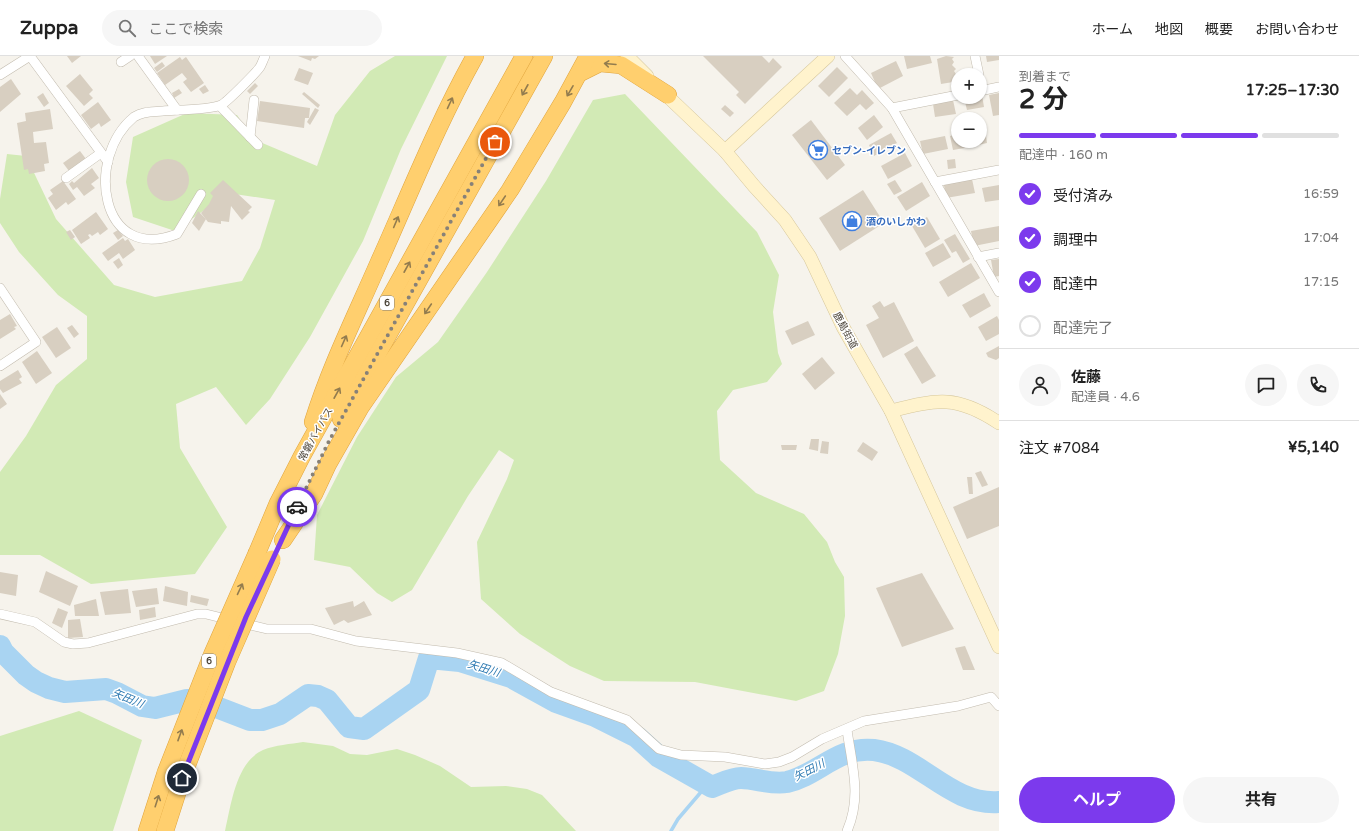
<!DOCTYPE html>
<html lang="ja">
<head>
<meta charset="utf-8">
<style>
	body { margin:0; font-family:"Varela Round","Noto Sans JP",sans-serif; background:#f6f6f6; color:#222; height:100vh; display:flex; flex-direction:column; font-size:15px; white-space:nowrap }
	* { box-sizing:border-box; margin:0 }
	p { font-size:13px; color:#767676 }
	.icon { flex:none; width:22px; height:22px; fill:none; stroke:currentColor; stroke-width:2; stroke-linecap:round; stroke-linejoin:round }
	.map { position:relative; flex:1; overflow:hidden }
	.panel { display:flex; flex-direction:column; background:#fff; width:360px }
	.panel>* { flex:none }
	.fabs { position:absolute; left:951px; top:12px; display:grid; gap:8px }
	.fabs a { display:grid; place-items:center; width:36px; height:36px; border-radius:50%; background:#fff; box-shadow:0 1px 3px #0004; font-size:20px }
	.pin { position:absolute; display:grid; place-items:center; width:34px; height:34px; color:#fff; margin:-17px; border:2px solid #fff; border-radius:50%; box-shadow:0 1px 4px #0007 }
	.courier { position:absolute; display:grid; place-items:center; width:40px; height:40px; margin:-20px; border:3px solid #7c3aed; border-radius:50%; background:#fff; color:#222; box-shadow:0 1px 5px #0007 }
	.overview em { font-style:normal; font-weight:700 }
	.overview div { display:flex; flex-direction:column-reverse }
	.overview { display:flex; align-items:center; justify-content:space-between; height:68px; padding:0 20px }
	h1 { font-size:26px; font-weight:700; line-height:30px }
	.bar { display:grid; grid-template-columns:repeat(4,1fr); gap:6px 4px; align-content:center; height:48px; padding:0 20px }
	.bar i { height:5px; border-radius:3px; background:#e0e0e0 }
	.bar .active { background:#7c3aed }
	.bar p { grid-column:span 4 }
	.line { display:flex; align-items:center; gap:10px; padding:0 20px; border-top:1px solid #e0e0e0 }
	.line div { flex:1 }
	.round { display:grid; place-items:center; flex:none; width:42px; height:42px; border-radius:21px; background:#f6f6f6 }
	ol { padding:0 20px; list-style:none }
	li { display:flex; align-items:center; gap:12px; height:44px }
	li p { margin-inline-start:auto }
	li .icon { padding:4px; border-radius:50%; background:#7c3aed; color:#fff; stroke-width:4 }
	li:last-child { color:#767676 }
	li i { width:22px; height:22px; border:2px solid #e0e0e0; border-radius:50% }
	.cta { display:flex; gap:8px; margin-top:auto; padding:8px 20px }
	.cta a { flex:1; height:46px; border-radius:24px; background:#7c3aed; color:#fff; font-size:16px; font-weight:700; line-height:46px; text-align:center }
	.cta a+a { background:#f6f6f6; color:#222 }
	header { display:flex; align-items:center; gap:24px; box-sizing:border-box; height:56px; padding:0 20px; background:#fff; border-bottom:1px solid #e0e0e0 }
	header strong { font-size:19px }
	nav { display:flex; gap:22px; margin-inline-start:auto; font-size:14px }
	.search { width:280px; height:36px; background:#f6f6f6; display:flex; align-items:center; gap:10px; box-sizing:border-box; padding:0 14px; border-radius:22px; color:#767676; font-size:15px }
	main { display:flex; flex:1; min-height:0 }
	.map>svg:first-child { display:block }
	.green { fill:#d2eab5 }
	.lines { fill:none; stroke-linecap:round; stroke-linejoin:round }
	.stream { stroke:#a9d4f2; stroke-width:3.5 }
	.river { stroke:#a9d4f2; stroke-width:22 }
	.building { fill:#d8cfc1 }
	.street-casing { stroke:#c2bbae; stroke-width:10 }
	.secondary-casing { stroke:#d6c79b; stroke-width:14 }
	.highway-casing { stroke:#e0a43c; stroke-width:18 }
	.street { stroke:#fff; stroke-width:9 }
	.secondary { stroke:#fff3cd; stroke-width:13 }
	.highway { stroke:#ffcf6e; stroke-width:17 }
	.highway-bridge-casing { stroke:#e0a43c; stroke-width:18; stroke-linecap:butt }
	.highway-bridge { stroke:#ffcf6e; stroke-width:17 }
	.oneway { stroke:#937c4e }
	.done { stroke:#878178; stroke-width:4; stroke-dasharray:0 7.2 }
	.route { stroke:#7c3aed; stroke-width:5 }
	.labels { text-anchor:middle; stroke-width:3; stroke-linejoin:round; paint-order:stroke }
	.shield { fill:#fff; stroke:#817c74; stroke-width:1 }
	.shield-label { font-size:9px; font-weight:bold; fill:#4b4439 }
	.shop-label { font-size:10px; font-weight:bold; fill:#366cbe; stroke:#fff; text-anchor:start }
	.street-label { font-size:10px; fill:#4b4439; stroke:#fff }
	.water-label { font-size:11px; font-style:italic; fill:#2e7ab2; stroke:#fff }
</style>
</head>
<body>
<header>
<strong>Zuppa</strong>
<div class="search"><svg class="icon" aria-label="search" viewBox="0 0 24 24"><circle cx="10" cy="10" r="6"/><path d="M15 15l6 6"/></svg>ここで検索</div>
<nav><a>ホーム</a><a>地図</a><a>概要</a><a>お問い合わせ</a></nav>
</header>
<main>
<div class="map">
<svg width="999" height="775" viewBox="0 0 999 775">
	<rect width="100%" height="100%" fill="#f6f3ec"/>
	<g class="green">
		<polygon points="395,0 447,0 401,93 363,185 310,281 270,343 246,369 216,331 176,348 180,392 227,471 195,518 91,528 40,499 0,499 0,416 26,380 56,329 87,303 87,260 58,239 19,196 0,167 0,143 7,98 26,100 56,163 114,229 155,241 242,225 260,192 275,144 228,137 175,175 133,161 126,126 133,81 187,57 237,59 253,83 317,110 335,59 370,15"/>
		<polygon points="625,38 757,176 779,219 773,256 778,297 782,308 767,326 733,334 717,355 720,404 756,437 804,458 827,486 835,506 844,521 845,560 838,598 824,635 796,645 695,626 604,625 570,610 520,578 481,543 477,486 507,423 514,404 499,394 468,440 412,534 392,546 377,537 350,511 314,504 317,459 357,381 396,321 438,286 487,216 546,125 593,44"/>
		<polygon points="79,655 142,684 113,775 0,775 0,680"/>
		<path d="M303,686L333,690L350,698L367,699L397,693L415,699L440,710L471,731L506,730L527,733L542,739L576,775H225C231,749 236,706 263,694C275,689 291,688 303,686Z"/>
	</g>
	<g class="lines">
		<polyline class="stream" points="671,775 678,763 707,729"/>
		<path class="river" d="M0,590L3,596L26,619L36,626L49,632L65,636L106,633L117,637L142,650L155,652L187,644H198L250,664H262L280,658L308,639L318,640L327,644L349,671L364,673L419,634L429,602L460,605L511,621L556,646L595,660L637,681L659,701L712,731C721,728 731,722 741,722C756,722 771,729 787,726C818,719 838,690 874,694C920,700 950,750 999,746"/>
	</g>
	<g class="building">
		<polygon points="67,0 81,0 72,7"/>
		<polygon points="150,0 167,0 155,8"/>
		<polygon points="298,0 319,0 315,3 312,2 311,5"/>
		<polygon points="703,0 762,0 769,7 773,2 782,11 745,48 736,39 739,36"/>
		<polygon points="904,0 930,0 932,7 907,13"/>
		<polygon points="946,0 954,1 952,3 954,6 952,9 956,13 954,15 958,21 955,22 953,26 941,28 937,3"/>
		<polygon points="986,0 999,0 999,4 987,6"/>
		<polygon points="180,1 182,4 186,1 204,27 191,36 183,26 187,23 182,17 165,29 157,17"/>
		<polygon points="896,5 903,20 878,33 871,17"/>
		<polygon points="162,6 165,10 157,16 154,12"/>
		<polygon points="837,11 848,22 829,41 818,30"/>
		<polygon points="299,12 313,17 308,29 294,24"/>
		<polygon points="80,18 93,34 89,38 93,42 84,50 66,30"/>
		<polygon points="11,23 21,38 0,56 0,31"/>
		<polygon points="255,27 258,30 250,38 247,35"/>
		<polygon points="205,29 209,35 203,38 199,33"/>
		<polygon points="850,32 857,39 862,34 874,47 866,54 860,48 847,60 834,47"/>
		<polygon points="179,33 182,37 174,42 172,37"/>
		<polygon points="304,36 320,49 318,52 302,38"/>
		<polygon points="43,37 49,47 44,51 37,41"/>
		<polygon points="999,37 999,59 993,60 989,39"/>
		<polygon points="980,39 982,39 984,51 967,54 964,42 980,41"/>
		<polygon points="953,44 956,58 935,61 933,48"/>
		<polygon points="260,45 310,52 309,62 305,62 304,72 257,65"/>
		<polygon points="98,46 111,64 101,71 99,67 91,73 81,59"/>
		<polygon points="725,49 734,57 730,61 721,53"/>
		<polygon points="315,52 319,54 310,69 307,66"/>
		<polygon points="50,53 53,73 33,76 34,87 46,86 49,107 44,108 45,115 29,118 28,113 24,114 17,67 26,65 25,57"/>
		<polygon points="874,59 883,71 867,84 858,72"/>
		<polygon points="811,64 845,109 827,124 792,79"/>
		<polygon points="985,72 987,87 974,90 973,85 980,85 980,73"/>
		<polygon points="891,77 897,87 874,100 869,89"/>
		<polygon points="958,78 958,85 969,85 970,91 953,94 950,80"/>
		<polygon points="945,80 948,93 923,98 920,85"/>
		<polygon points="80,95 86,103 69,115 63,107"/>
		<polygon points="905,97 912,110 888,123 881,110"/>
		<polygon points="955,103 956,112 948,113 947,104"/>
		<circle cx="168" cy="124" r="21"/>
		<polygon points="92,112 99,122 91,128 95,132 84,140 77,131 73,134 69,128 72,125 74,127"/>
		<polygon points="972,123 975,137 946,142 944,129"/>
		<polygon points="223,124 252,151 248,155 250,156 242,164 231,150 229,166 221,165 221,168 208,166 201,157 209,148 213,140 210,137"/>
		<polygon points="895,124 902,135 894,139 887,128"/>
		<polygon points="63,125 76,143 68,149 66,146 56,154 48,142 53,138 50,134"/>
		<polygon points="922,126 930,140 906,155 897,141"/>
		<polygon points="999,129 999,144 985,146 982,132"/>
		<polygon points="863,134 884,167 840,195 819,162"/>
		<polygon points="198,155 206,163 199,175 192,167"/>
		<polygon points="96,156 108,173 100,179 98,176 92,180 90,178 88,179 90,182 81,188 72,174"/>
		<polygon points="927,161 940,183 925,192 912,170"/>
		<polygon points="999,170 999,185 974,190 971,175"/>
		<polygon points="70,174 75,181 71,184 66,176"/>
		<polygon points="118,174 123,180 118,184 113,177"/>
		<polygon points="955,178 970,203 963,207 956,195 952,197 944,184"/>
		<polygon points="123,182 125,185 128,183 135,194 123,203 119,197 108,205 102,197"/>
		<polygon points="943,187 951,201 933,211 925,197"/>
		<polygon points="119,202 123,209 118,213 113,206"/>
		<polygon points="999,203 999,220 994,221 991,204"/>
		<polygon points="971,207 980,222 948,241 939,226"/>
		<polygon points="984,237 991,250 970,262 962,249"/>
		<polygon points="880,245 884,251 894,246 914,285 883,302 866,269 879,262 872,250"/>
		<polygon points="10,258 17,270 14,271 16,273 0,283 0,264"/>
		<polygon points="997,260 999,264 999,278 986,285 978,271"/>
		<polygon points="808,265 815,279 792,289 785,275"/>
		<polygon points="72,269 79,278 74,282 67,272"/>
		<polygon points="57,271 71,292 56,302 42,281"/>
		<polygon points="917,290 936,320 922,328 904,298"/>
		<polygon points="999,290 999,302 996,304 988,301 986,297"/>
		<polygon points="37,295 52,317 36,328 22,306"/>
		<polygon points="822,301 835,317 815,334 802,318"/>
		<polygon points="18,314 22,321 19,323 22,327 3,337 0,333 0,325"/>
		<polygon points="0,338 7,348 0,353"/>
		<polygon points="811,383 819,383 818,395 809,393"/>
		<polygon points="822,385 829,386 828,398 820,397"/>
		<polygon points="863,386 878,396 872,405 857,395"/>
		<polygon points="781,389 797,389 796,394 782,394"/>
		<polygon points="981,415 988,429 982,431 975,417"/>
		<polygon points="967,421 972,421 973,438 969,438"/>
		<polygon points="999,431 999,470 967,483 953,451"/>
		<polygon points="46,515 78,530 70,550 39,536"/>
		<polygon points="0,516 18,519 16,540 0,537"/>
		<polygon points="922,517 954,573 902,591 876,532"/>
		<polygon points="165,530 188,536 187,550 163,545"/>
		<polygon points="157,532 159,548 136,551 132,535"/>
		<polygon points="128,533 131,557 105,559 100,536"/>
		<polygon points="191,539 209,543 207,550 190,546"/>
		<polygon points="96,543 99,560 75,560 74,549"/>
		<polygon points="353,545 354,551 364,545 372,559 348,567 344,564 334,569 325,552"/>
		<polygon points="155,551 156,561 140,564 139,554"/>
		<polygon points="58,552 68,556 62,572 52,567"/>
		<polygon points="80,563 83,581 68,582 68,564"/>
		<polygon points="965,590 975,614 963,614 955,592"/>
	</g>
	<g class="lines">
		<defs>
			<g id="street">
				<polyline points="30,0 108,106"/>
				<polyline points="138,0 177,54"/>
				<polyline points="845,0 892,52 999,236"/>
				<polyline points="975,0 979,19"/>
				<polyline points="121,6 130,0"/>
				<polyline points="0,19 30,0"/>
				<polyline points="980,35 999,31"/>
				<polyline points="220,50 258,89"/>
				<polyline points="892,52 958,39"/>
				<polyline points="250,81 254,44"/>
				<polyline points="66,122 101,97"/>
				<polyline points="935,126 999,114"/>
				<path d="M201,138L177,178C99,208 85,101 134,61C143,55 153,56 163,55C176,54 210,54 221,49C226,47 256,17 260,11C262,8 263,4 265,0"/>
				<polyline points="978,201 999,197"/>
				<polyline points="0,232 36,286 0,310"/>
				<polyline points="0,558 35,566 64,586 73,588 88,587 197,558 206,558 267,573 311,573 356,585 457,597 502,607 551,636 627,664 659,693 681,699 725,701 765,708 779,706 792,701 822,683 864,665 958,650 991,641 999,650"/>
				<path d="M847,674C852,709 862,741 847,775"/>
			</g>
			<g id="secondary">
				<polyline points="627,0 647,20"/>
				<polyline points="661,34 725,95 754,130 785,164 810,201 843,271 891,355 999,591"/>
				<polyline points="725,95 828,0"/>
				<path d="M891,355C938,343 957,339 999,367"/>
			</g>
			<g id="highway">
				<polyline points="580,17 600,7 621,9 668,39"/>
				<polyline points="341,363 544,0"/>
				<path d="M313,366C330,311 356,259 379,206C410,137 438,66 475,0"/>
				<polyline points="283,484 314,438 328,408 360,352 510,134 563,46 588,0"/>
				<polyline points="257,497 278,447 302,400 524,0"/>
				<polyline points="147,775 166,716"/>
				<polyline points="165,775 182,722"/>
			</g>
		</defs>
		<use href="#street" class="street-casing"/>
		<use href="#secondary" class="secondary-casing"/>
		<use href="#highway" class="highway-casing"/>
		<use href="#street" class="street"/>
		<use href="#secondary" class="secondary"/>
		<use href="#highway" class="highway"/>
		<defs>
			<g id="highway-bridge">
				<polyline points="166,716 212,599 257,497"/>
				<polyline points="182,722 227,606 272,503"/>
			</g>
		</defs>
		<use href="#highway-bridge" class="highway-bridge-casing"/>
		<use href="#highway-bridge" class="highway-bridge"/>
	</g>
	<defs><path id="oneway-shaft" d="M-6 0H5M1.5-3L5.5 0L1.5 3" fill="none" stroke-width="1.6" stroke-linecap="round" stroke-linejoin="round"/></defs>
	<g class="oneway">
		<use href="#oneway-shaft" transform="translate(610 8) rotate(-175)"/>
		<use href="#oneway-shaft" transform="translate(525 34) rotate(119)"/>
		<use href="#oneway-shaft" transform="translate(570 35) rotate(120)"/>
		<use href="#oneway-shaft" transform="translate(450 47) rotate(-65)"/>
		<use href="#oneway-shaft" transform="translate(502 145) rotate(124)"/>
		<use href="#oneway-shaft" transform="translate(396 166) rotate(-67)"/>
		<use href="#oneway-shaft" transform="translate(407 211) rotate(-61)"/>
		<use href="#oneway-shaft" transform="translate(428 253) rotate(124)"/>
		<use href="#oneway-shaft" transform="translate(344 285) rotate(-66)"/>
		<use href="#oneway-shaft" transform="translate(337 337) rotate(-61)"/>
		<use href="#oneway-shaft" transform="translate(240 533) rotate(-65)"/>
		<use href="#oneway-shaft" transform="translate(180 679) rotate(-70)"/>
		<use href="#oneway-shaft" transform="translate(157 745) rotate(-72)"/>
	</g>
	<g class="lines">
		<polyline class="done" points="297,451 329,385 495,86"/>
		<polyline class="route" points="182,722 246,561 297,451"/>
	</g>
	<defs>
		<symbol id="supermarket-ring" viewBox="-11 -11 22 22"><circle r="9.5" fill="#fff" stroke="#3f7fe0" stroke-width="1.5"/><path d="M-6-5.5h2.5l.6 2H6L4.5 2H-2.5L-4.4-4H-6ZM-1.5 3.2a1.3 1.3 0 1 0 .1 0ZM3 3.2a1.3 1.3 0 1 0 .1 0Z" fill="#3f7fe0"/></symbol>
		<symbol id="shop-ring" viewBox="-11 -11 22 22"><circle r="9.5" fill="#fff" stroke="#3f7fe0" stroke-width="1.5"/><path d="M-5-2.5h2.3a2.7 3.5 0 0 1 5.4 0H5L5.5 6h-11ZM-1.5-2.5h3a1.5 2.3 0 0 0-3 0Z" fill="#3f7fe0"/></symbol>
	</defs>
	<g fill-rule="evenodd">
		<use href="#supermarket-ring" x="807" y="83" width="22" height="22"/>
		<use href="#shop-ring" x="841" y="154" width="22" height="22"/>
	</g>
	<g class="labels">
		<g class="shield">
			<rect x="380" y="240" width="14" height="14" rx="3"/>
			<rect x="202" y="598" width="14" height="14" rx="3"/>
		</g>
		<g class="shield-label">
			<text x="387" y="250">6</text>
			<text x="209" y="608">6</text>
		</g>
		<g class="shop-label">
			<text x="832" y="98">セブン-イレブン</text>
			<text x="866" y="169">酒のいしかわ</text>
		</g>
		<g class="street-label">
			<text transform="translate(846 274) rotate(62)" y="4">鹿島街道</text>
			<text transform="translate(315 378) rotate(-61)" y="4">常磐バイパス</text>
		</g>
		<g class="water-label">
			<text transform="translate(484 612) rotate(17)" y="4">矢田川</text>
			<text transform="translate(128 642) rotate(23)" y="4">矢田川</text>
			<text transform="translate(809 714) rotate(-27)" y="4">矢田川</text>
		</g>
	</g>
</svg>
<div class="fabs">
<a>+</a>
<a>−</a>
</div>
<div class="pin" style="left:495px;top:86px;background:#ea580c"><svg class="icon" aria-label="bag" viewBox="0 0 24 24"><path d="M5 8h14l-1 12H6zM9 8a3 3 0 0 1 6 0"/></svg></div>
<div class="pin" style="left:182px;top:722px;background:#1f2937"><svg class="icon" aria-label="home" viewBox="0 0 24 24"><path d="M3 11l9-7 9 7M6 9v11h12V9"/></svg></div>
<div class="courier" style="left:297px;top:451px"><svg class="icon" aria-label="car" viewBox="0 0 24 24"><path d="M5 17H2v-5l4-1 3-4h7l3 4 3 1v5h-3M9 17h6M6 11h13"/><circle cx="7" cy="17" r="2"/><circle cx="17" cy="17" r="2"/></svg></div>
</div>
<section class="panel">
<div class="overview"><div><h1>2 分</h1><p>到着まで</p></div><em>17:25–17:30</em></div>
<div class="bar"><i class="active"></i><i class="active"></i><i class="active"></i><i></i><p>配達中 · 160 m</p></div>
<ol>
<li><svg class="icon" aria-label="check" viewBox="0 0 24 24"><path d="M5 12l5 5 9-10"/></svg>受付済み<p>16:59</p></li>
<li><svg class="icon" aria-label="check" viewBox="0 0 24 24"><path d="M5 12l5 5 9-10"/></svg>調理中<p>17:04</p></li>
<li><svg class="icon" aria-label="check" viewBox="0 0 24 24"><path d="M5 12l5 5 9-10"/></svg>配達中<p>17:15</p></li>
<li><i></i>配達完了</li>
</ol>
<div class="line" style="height:72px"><a class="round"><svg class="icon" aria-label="person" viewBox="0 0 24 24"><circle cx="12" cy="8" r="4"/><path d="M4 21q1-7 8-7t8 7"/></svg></a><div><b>佐藤</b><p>配達員 · 4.6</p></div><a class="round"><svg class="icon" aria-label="chat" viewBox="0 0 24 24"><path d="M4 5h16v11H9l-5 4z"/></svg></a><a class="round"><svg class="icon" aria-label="phone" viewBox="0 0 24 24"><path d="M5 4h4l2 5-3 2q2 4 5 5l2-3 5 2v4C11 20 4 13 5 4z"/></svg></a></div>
<div class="line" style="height:52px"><div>注文 #7084</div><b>¥5,140</b></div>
<div class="cta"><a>ヘルプ</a><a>共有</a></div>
</section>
</main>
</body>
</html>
